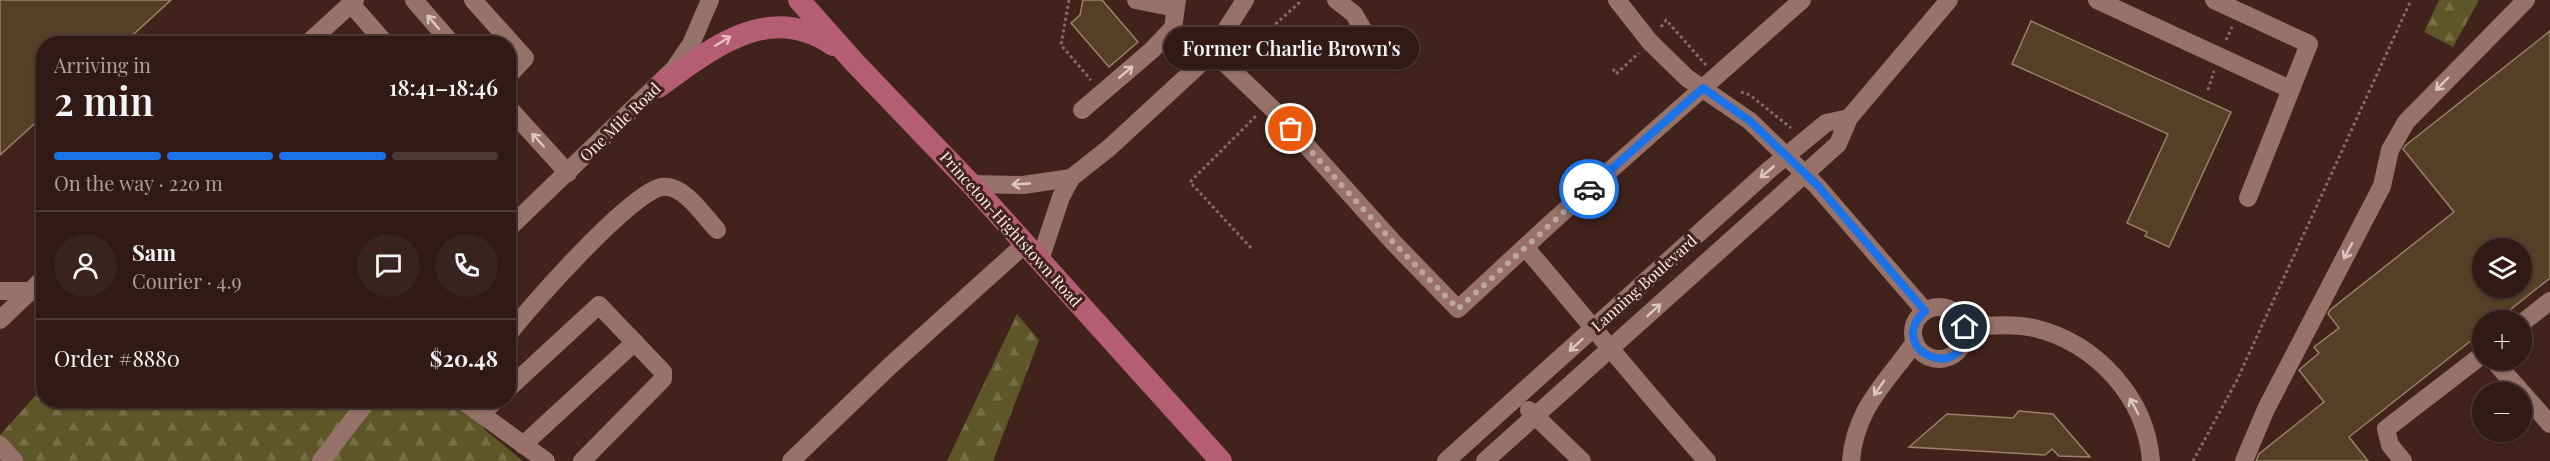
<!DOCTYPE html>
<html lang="en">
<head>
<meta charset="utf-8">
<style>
	body { margin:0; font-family:"Playfair Display",serif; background:#39231e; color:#f1f3f6; height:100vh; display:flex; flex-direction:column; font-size:22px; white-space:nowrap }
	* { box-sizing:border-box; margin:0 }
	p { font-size:20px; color:#a8a1a0 }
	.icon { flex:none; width:33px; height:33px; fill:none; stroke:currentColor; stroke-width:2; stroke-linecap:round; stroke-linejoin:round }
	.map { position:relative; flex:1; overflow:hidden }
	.details { position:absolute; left:36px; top:36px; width:480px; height:372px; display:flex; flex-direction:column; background:#311a15; border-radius:24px; box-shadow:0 2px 4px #0004,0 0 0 2px #4c3834 }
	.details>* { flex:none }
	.controls { position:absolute; left:2472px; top:238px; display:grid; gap:12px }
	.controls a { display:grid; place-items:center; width:60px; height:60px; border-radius:50%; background:#311a15; box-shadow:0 2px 4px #0004,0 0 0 2px #4c3834; font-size:30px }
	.pin { position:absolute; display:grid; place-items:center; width:51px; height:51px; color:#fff; margin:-26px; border:3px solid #fff; border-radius:50%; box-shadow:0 2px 6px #0007 }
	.courier { position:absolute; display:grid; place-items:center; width:60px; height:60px; margin:-30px; border:4px solid #1a73e8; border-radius:50%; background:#fff; color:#222; box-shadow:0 2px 8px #0007 }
	.bubble { position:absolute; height:42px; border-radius:21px; background:#311a15; box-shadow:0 2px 4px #0004,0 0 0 2px #4c3834; font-size:20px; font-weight:600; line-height:42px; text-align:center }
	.headline em { font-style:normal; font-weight:600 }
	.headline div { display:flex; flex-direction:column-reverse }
	.headline { display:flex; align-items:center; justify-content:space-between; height:102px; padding:0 18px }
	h1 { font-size:39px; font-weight:600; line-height:45px }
	.bar { display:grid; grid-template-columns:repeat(4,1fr); gap:9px 6px; align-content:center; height:72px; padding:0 18px }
	.bar i { height:8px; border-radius:4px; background:#4c3834 }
	.bar .selected { background:#1a73e8 }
	.bar p { grid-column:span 4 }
	.line { display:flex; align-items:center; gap:15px; padding:0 18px; border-top:2px solid #4c3834 }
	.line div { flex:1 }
	.round { display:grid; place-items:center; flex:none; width:63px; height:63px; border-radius:32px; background:#39231e }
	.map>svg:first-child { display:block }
	.forest { fill:url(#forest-firs) }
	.building { fill:#553f27; stroke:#9a8167; stroke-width:1.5; fill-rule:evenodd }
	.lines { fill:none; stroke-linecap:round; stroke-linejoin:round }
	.path { stroke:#846b65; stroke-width:3; stroke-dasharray:3 3; stroke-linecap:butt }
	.minor { stroke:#967269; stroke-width:18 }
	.major { stroke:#b65d76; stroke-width:22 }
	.oneway { stroke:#ddc7c1 }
	.oneway2 { stroke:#e7c0c5 }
	.done { stroke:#bba5a0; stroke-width:6; stroke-dasharray:0 10.8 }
	.route { stroke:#1a73e8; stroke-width:8 }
	.labels { text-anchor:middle; stroke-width:6; stroke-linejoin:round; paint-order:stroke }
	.street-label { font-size:16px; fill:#fcebe7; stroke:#41231c }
</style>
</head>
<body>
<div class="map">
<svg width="2550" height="461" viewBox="0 0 2550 461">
	<defs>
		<pattern id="forest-firs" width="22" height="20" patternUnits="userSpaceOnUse" patternTransform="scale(1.5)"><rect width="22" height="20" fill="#5d5628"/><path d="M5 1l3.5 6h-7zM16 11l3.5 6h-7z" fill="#756e47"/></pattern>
	</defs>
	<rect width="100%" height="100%" fill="#41231c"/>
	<g class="forest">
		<polygon points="2439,0 2479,0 2453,47 2424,32"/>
		<polygon points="1017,314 1039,340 993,461 947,461"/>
		<polygon points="43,387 44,400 477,401 484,429 523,461 0,461 0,435"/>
	</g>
	<g class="building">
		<polygon points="0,0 171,0 123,44 44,44 44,115 0,155"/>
		<polygon points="1083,0 1102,0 1138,42 1109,67 1071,23 1080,15"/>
		<polygon points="2031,21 2231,112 2169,247 2145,236 2147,232 2127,223 2168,134 2012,64"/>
		<path d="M2550,31V278L2496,321H2482V332L2349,437L2368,461H2256L2259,454L2324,402L2299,370L2319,353L2314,347L2339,328L2328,314L2330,310L2454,212L2403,149L2406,145ZM2482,249H2522V288H2482Z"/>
		<polygon points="2019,411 2053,414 2090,457 2059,456 2052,449 2045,455 1909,447 1947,414 2013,418"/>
	</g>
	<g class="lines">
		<g class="path">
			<polyline points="1069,0 1061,45 1091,80"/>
			<polyline points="1661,27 1666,20 1706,65"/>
			<polyline points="2226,40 2232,27"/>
			<polyline points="1254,64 1247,50 1302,0"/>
			<polyline points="1613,69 1616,74 1639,53"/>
			<polyline points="2208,90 2214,71"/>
			<polyline points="1741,92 1750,95 1791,128"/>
			<polyline points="1251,248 1190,182 1256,116"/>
			<polyline points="2193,461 2237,380 2411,0"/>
		</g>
		<g class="minor">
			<polyline points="414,0 452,44"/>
			<polyline points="473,0 525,58 508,76"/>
			<polyline points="1136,0 1175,8"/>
			<polyline points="1336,0 1354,14 1368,38"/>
			<polyline points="1617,0 1650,42 1687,78 1750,121 1817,186 1925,311"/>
			<polyline points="2097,0 2290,89"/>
			<polyline points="2214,0 2309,44 2248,198"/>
			<polyline points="351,4 386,44"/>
			<polyline points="307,44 355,0"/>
			<polyline points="1212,51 1279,115 1393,242 1458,309 1552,222 1802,0"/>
			<polyline points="508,107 568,173"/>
			<polyline points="1082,110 1152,50 1173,28 1177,0"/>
			<polyline points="971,184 1023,185 1071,178"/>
			<polyline points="508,229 674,69 691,44 710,0"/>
			<path d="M1525,247C1586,318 1644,391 1707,461"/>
			<polyline points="1040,260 1061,197 1071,178 1109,148 1210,55 1245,0"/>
			<polyline points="0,291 29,291"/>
			<circle cx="1939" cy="333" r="26"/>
			<polyline points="0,320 44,278"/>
			<polyline points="2522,323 2550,301"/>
			<path d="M1965,327C1988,326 2012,323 2034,328C2096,343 2146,397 2151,461"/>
			<path d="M508,335C529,307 632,191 662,187C684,184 704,216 717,230"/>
			<polyline points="2493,360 2550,424"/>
			<polyline points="508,389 599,305 663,372 663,379 582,461"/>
			<polyline points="462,400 481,414"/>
			<polyline points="496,400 481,414 546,461"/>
			<polyline points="1529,410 1582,461"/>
			<polyline points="0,445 14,461"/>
			<polyline points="523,445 635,342"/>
			<polyline points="321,461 368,400"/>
			<polyline points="791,461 891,365 1025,244"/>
			<polyline points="1446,461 1769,170 1826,123 1849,118"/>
			<polyline points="1485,461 1838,144 1849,118 1949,0"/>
			<path d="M1851,461C1855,408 1887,382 1915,342"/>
			<polyline points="2244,461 2266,409 2382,186 2390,150 2406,122 2526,0"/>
			<polyline points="2403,461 2390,445 2386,429 2482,355"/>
		</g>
		<g class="major">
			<polyline points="799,0 855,63 971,184 1221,461"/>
			<path d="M658,87C710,50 768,0 833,45"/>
		</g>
	</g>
	<defs><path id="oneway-shaft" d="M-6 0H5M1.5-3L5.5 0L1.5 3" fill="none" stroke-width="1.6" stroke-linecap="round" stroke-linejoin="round" transform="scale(1.5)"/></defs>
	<g class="oneway">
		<use href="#oneway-shaft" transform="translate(433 22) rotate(-131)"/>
		<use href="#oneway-shaft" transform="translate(1126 72) rotate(-40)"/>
		<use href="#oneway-shaft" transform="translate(2442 84) rotate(134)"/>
		<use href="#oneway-shaft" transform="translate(538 140) rotate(-132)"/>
		<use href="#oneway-shaft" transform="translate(1767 172) rotate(140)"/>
		<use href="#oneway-shaft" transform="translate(1021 184) rotate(177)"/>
		<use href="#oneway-shaft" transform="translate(2348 251) rotate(118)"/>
		<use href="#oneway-shaft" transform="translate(1654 310) rotate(-42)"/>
		<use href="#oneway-shaft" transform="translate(1576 345) rotate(138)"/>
		<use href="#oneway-shaft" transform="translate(1879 388) rotate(125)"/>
		<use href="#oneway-shaft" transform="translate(2134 406) rotate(-118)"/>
	</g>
	<use class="oneway2" href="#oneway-shaft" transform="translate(723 41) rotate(-32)"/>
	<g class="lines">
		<polyline class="done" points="1291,129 1393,242 1458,309 1589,189"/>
		<path class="route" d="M1589,189L1703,88L1750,121L1818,186L1925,311C1882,351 1968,386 1965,327"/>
	</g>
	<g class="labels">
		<g class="street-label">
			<text transform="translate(620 122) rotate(-44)" y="6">One Mile Road</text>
			<text transform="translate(1011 229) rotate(48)" y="6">Princeton-Hightstown Road</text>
			<text transform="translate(1644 283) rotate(-42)" y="6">Lanning Boulevard</text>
		</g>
	</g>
</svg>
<div class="controls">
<a><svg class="icon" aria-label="layers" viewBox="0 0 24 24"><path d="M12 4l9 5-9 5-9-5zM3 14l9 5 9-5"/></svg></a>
<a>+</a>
<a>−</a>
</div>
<div class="pin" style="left:1291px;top:129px;background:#ea580c"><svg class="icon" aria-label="bag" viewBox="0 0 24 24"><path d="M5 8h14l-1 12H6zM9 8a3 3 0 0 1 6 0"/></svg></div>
<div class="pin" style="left:1965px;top:327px;background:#1f2937"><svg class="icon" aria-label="home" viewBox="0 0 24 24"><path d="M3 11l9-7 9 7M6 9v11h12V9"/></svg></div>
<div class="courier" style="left:1589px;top:189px"><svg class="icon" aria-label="car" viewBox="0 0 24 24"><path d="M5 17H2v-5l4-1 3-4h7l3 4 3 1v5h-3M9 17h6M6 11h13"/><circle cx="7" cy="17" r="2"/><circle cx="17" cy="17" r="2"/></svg></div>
<div class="bubble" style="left:1164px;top:27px;width:255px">Former Charlie Brown's</div>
<section class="details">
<div class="headline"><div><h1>2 min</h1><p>Arriving in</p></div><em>18:41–18:46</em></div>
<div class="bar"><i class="selected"></i><i class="selected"></i><i class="selected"></i><i></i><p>On the way · 220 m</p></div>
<div class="line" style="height:108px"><a class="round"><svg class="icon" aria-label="person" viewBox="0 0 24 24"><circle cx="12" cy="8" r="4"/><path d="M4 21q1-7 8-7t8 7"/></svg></a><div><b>Sam</b><p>Courier · 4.9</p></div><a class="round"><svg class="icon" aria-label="chat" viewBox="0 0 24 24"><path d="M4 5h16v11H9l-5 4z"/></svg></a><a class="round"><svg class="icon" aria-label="phone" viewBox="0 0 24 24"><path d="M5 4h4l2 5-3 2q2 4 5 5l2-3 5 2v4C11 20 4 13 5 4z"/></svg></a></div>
<div class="line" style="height:78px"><div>Order #8880</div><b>$20.48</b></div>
</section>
</div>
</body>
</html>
